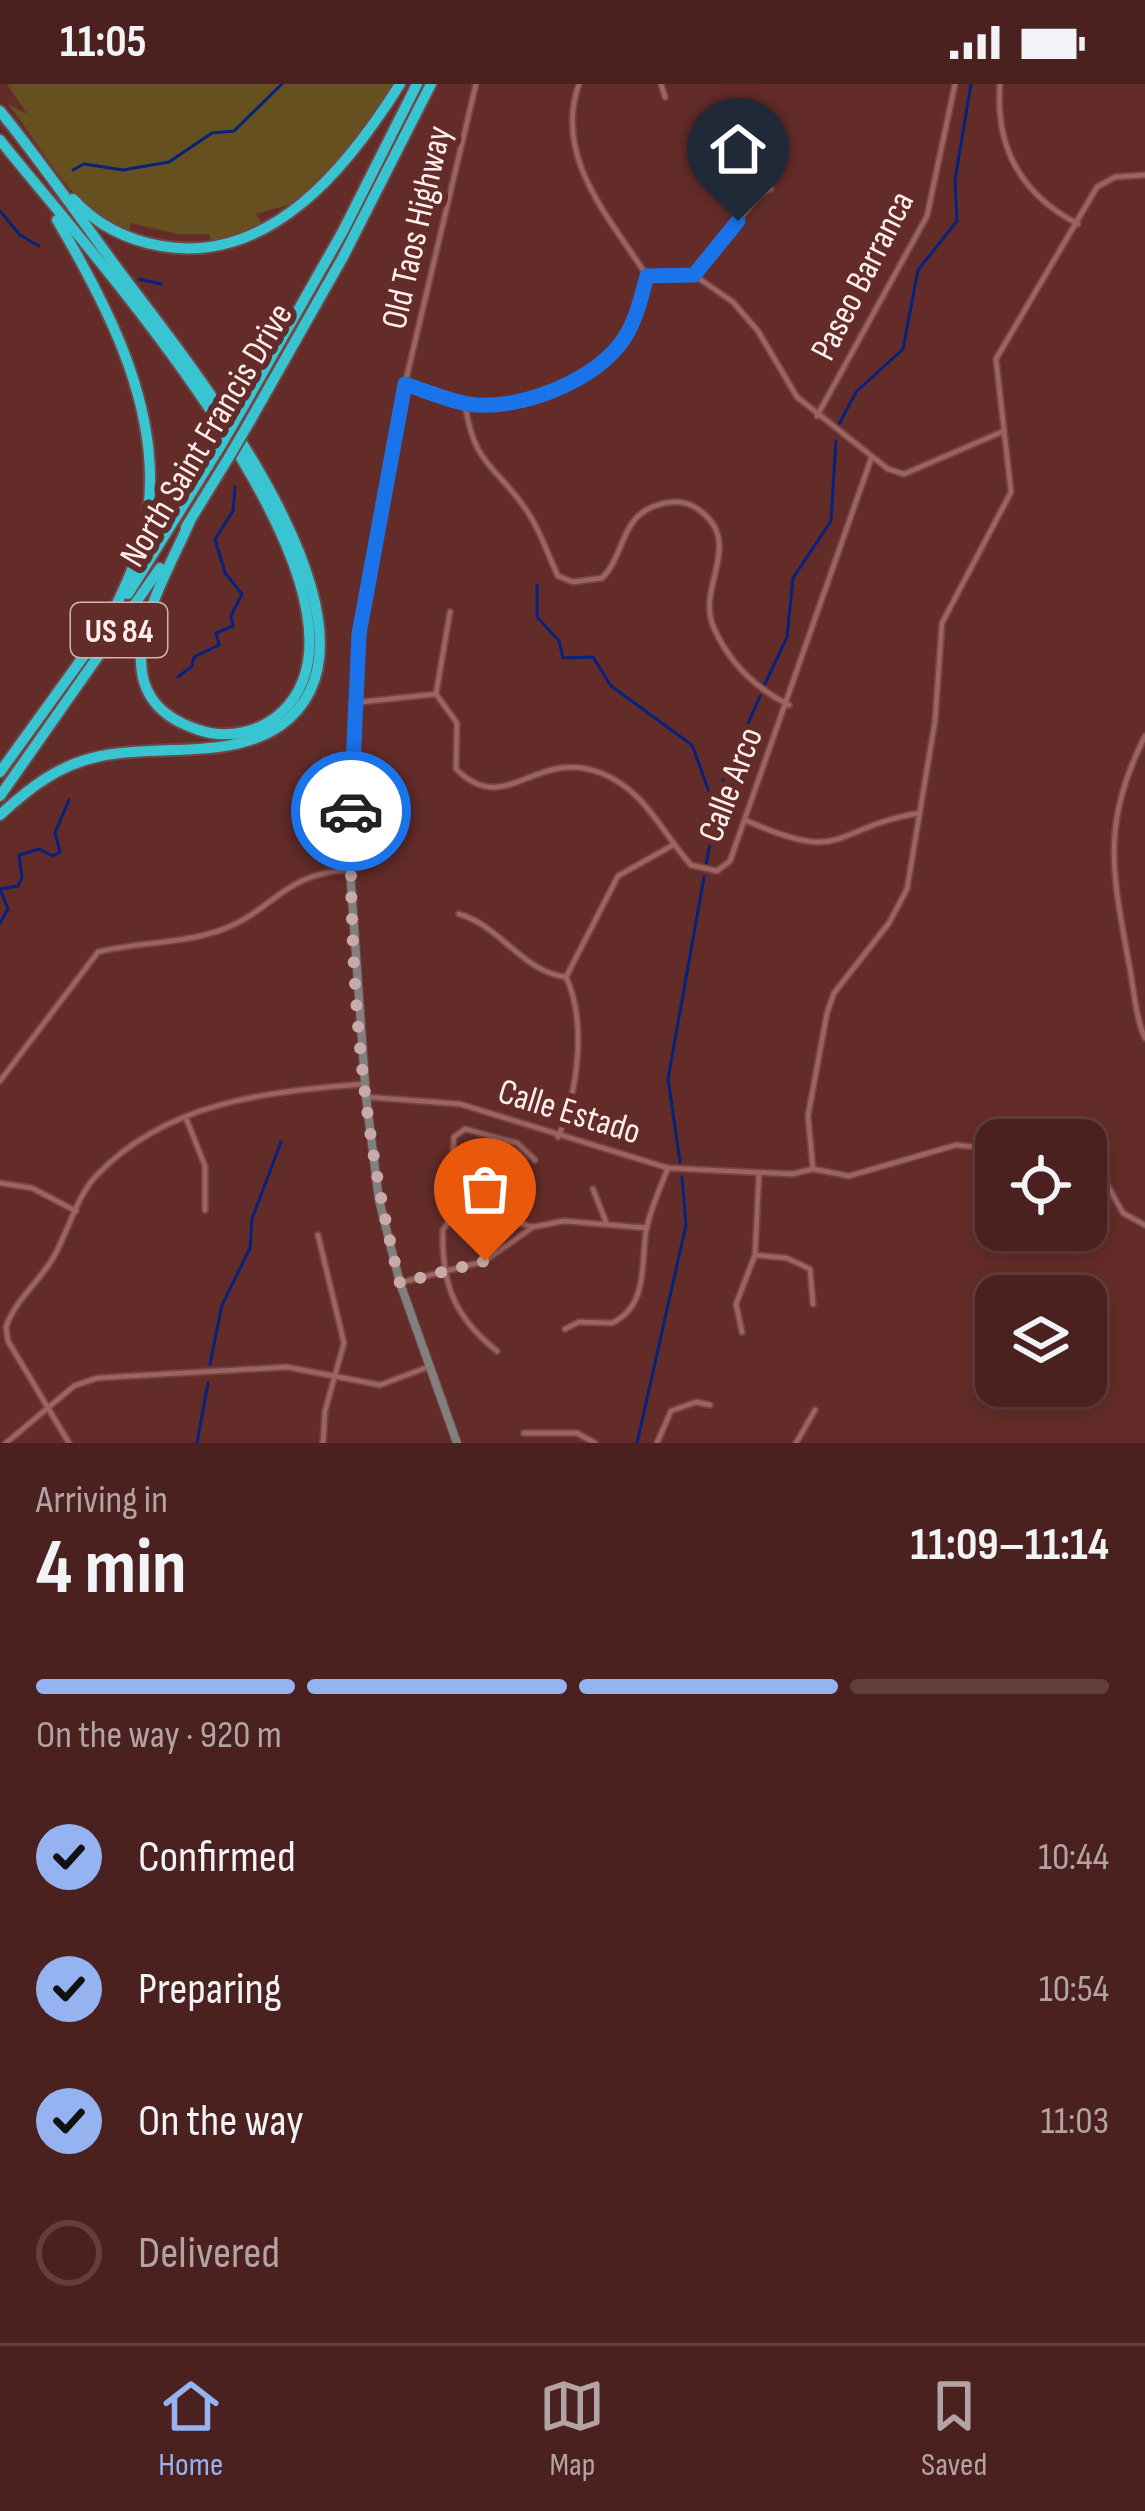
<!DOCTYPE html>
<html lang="en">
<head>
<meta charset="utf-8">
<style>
	body { margin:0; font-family:"Sofia Sans Condensed",sans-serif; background:#522928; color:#f1f3f6; height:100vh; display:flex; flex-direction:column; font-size:45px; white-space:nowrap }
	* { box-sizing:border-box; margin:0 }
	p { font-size:39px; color:#b2a3a4 }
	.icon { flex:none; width:66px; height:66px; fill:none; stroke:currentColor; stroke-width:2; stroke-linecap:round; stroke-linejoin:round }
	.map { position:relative; height:1359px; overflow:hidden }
	.panel { display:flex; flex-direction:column; background:#4b211f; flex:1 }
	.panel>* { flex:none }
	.fabs { position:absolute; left:975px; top:1035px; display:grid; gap:24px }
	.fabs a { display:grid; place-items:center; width:132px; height:132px; border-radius:24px; background:#4b211f; box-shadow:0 6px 18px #0003,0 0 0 3px #623e3d; font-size:60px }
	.pin { position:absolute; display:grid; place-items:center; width:102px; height:102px; color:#fff; margin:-123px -51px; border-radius:50% 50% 50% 0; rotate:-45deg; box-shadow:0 0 12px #0007 }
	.pin .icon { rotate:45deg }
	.courier { position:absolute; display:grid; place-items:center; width:120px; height:120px; margin:-60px; border:9px solid #1a73e8; border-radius:50%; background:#fff; color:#222; box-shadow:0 3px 15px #0007 }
	.summary em { font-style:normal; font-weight:700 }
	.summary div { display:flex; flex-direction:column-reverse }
	.summary { display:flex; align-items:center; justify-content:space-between; height:204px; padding:0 36px }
	h1 { font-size:78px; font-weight:700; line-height:90px }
	.bar { display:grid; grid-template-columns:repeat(4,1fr); gap:18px 12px; align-content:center; height:144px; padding:0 36px }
	.bar i { height:15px; border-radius:9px; background:#623e3d }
	.bar .selected { background:#95b2f1 }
	.bar p { grid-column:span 4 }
	ol { padding:0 36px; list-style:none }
	li { display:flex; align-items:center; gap:36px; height:132px }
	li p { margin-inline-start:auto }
	li .icon { padding:12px; border-radius:50%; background:#95b2f1; color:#111; stroke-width:4 }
	li:last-child { color:#b2a3a4 }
	li i { width:66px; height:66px; border:6px solid #623e3d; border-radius:50% }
	.status { display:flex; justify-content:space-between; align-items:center; height:84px; padding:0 60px; background:#4b211f; direction:ltr }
	.status svg { height:33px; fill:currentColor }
	.tabs { display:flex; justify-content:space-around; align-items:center; height:168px; border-top:3px solid #623e3d; background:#4b211f; font-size:33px; color:#b2a3a4 }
	.tabs a { display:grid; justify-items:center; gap:6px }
	.tabs .selected { color:#95b2f1 }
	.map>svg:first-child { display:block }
	.green { fill:#665020 }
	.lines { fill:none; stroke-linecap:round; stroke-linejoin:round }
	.stream { stroke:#05227c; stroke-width:3 }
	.street-casing { stroke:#724646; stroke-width:8 }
	.secondary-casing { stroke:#724646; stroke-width:10 }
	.highway-casing { stroke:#724646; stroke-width:14 }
	.street { stroke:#a0625e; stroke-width:4.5 }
	.secondary { stroke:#817f80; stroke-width:8 }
	.highway { stroke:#38c4d1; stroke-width:10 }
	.highway-bridge-casing { stroke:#724646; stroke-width:14; stroke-linecap:butt }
	.highway-bridge { stroke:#38c4d1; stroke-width:10 }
	.done { stroke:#c8aba8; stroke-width:12; stroke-dasharray:0 21.6 }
	.route { stroke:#1a73e8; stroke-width:15 }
	.labels { text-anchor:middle; stroke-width:12; stroke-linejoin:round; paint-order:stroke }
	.shield { fill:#642c29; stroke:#d0b4b2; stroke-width:3 }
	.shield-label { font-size:33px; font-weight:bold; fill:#feefed }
	.street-label { font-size:36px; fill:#feefed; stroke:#642c29 }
</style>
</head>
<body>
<div class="status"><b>11:05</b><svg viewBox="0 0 49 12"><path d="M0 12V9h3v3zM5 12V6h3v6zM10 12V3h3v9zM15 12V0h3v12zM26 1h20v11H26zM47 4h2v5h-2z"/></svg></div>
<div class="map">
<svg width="1145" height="1359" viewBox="0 0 1145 1359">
	<rect width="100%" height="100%" fill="#642c29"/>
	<path class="green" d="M7,0H395L343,70L295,119L256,130L263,141L212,158L209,150H177L131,139L129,148C70,125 45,67 8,20L27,30Z"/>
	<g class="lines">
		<g class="stream">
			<polyline points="73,86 84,80 123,86 169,78 212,49 234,47 282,0"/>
			<polyline points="0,127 20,151 39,162"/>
			<polyline points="139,195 161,200"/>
			<polyline points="839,340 856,308 903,265 918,186 957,137 955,96 971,0"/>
			<polyline points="537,501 537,533 559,557 563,574 593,573 611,602 692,661 716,727"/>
			<polyline points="178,593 192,582 194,573 219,561 216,549 233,542 231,532 242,510 225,489 215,455 233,427 235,403"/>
			<polyline points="764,602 787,553 793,494 831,437 836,357"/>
			<polyline points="706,781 721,702 760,612"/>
			<polyline points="0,839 8,825 0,805 18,802 22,794 19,771 39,765 53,772 60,768 55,749 69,716"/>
			<polyline points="680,1078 668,995 704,793"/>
			<polyline points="210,1280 222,1221 250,1164 252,1135 281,1058"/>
			<polyline points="197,1359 208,1299"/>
			<polyline points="637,1359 686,1141 682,1093"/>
		</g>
		<defs>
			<g id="street">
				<path d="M476,0L405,300C434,310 465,324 496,322C537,318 603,289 625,253C637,234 642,213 647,192C609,133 553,73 579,0"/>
				<polyline points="661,0 665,13"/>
				<path d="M1000,0C995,64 1022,111 1078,140"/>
				<polyline points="694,191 760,110 771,105"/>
				<polyline points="648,192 694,191 733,218 758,247 797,313 888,385 904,390 1004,347"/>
				<path d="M465,320C474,381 494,380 525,424C540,445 547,469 558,492L573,498L602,494C622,475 621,441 646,426C663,417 683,414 698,425C746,459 695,503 714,544C730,580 755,604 789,621"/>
				<polyline points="817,332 927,132 955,0"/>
				<polyline points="436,610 450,528"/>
				<path d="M352,619L436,610L457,639L456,685C506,735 535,663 601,689C645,706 662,749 691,781L717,787L730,777L871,375"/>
				<path d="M1145,652C1101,741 1112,786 1129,880C1134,904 1135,932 1145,954"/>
				<path d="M745,736C848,782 829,744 920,729"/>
				<path d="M459,830C501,842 521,887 566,893"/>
				<path d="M0,997L98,868C137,858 179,860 218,847C274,828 281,789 350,786"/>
				<polyline points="367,1013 460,1020 668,1084 792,1090 813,1085"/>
				<polyline points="186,1034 205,1082 205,1126"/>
				<path d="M558,1053C578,1008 587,938 566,893L618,792L673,761"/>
				<polyline points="996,1065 956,1061 849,1092 813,1085 808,1032 827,929 834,909 889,839 907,805 935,637 942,539 1011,408 996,275 1097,103 1115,93 1145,91"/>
				<polyline points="535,1076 517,1059 465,1045 454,1053 451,1092 459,1122 533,1143 564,1137 647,1144"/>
				<polyline points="1086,1086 1105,1097 1123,1129 1145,1141"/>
				<polyline points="0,1099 32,1104 76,1127"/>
				<polyline points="593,1105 606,1138"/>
				<path d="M459,1122L443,1146C441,1200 455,1234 497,1267"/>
				<polyline points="318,1151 344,1259 325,1327 323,1359"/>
				<polyline points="755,1171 787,1174 810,1185 813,1220"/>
				<polyline points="403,1198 485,1177 533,1143"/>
				<path d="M565,1245L579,1238L612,1239C648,1222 641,1181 646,1147C650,1126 660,1104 668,1084"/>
				<polyline points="742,1248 736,1220 755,1171 759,1089"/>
				<polyline points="524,1349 577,1349 595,1359"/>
				<polyline points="6,1359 74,1302 97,1294 287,1283 380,1301 428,1283"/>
				<path d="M69,1359L8,1257L6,1243C15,1216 39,1198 53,1174C68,1149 76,1113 96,1092C167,1017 267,1008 363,1000"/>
				<polyline points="657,1359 671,1327 696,1318 710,1321"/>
				<polyline points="796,1359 815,1326"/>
			</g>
			<polyline id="secondary" points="405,300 359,550 350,786 366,1013 379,1116 400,1199 457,1359"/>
			<g id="highway">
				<path d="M0,27C42,79 80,134 120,188C182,271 411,549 280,642C230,676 158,660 101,672C60,680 30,703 0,731"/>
				<path d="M0,56C75,152 404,508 283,627C261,648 228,656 199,646C90,611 163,500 190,437"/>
				<path d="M73,115C96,140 127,156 161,162C270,181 348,83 400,0"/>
				<path d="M57,136C109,224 166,333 146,440C139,476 122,509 106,542"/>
				<polyline points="242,325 343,147 417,0"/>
				<polyline points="250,337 343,173 431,0"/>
				<polyline points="186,443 229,373"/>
				<polyline points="128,510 221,361"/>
				<polyline points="0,688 107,540"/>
				<polyline points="0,712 160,484"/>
			</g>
		</defs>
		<use href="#street" class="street-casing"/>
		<use href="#secondary" class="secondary-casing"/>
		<use href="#highway" class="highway-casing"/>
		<use href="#street" class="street"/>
		<use href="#secondary" class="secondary"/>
		<use href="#highway" class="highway"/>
		<defs>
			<g id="highway-bridge">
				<polyline points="221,361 242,325"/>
				<polyline points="229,373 250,337"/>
			</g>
		</defs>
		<use href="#highway-bridge" class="highway-bridge-casing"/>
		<use href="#highway-bridge" class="highway-bridge"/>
	</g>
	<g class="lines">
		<path class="done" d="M351,727C349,884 361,1046 400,1199L485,1177"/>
		<path class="route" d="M351,727L359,550L405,300C426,307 447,316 468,320C517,328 598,297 625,253C637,234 641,213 647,192L694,191L738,137"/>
	</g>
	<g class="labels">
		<rect class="shield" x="71" y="519" width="96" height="54" rx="9"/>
		<g class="shield-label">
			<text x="119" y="558">US 84</text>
		</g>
		<g class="street-label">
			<text transform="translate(415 143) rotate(-77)" y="13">Old Taos Highway</text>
			<text transform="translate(861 191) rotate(-63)" y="13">Paseo Barranca</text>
			<text transform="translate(205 350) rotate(-59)" y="13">North Saint Francis Drive</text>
			<text transform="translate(729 700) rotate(-69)" y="13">Calle Arco</text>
			<text transform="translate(570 1026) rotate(17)" y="13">Calle Estado</text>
		</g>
	</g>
</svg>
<div class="fabs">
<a><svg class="icon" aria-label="locate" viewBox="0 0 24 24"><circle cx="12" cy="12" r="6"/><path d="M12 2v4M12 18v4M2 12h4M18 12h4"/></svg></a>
<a><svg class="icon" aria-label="layers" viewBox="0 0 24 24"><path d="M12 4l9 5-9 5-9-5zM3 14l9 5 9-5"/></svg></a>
</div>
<div class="pin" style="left:485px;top:1177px;background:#ea580c"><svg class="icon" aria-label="bag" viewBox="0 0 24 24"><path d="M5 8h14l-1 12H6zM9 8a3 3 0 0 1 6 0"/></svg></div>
<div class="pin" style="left:738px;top:137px;background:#1f2937"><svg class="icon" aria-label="home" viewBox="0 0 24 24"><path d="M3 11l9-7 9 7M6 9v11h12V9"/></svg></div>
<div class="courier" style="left:351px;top:727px"><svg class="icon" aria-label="car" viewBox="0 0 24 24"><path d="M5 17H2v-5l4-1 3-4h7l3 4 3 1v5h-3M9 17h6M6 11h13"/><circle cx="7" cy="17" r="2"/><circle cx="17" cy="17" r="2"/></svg></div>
</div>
<section class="panel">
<div class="summary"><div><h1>4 min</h1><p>Arriving in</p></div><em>11:09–11:14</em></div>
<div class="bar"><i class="selected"></i><i class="selected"></i><i class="selected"></i><i></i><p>On the way · 920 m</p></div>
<ol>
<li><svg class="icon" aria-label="check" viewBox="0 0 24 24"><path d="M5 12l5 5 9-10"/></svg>Confirmed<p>10:44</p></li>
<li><svg class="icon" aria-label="check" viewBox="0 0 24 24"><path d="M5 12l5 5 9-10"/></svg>Preparing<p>10:54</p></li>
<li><svg class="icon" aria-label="check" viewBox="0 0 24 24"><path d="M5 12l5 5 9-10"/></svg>On the way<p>11:03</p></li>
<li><i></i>Delivered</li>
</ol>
</section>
<nav class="tabs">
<a class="selected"><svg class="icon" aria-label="home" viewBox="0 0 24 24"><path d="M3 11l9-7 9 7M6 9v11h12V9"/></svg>Home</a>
<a><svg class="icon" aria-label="map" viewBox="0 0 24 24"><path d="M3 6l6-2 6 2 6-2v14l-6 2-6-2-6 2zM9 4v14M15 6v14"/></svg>Map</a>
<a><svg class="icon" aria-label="saved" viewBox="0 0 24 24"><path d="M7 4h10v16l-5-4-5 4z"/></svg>Saved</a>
</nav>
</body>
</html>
